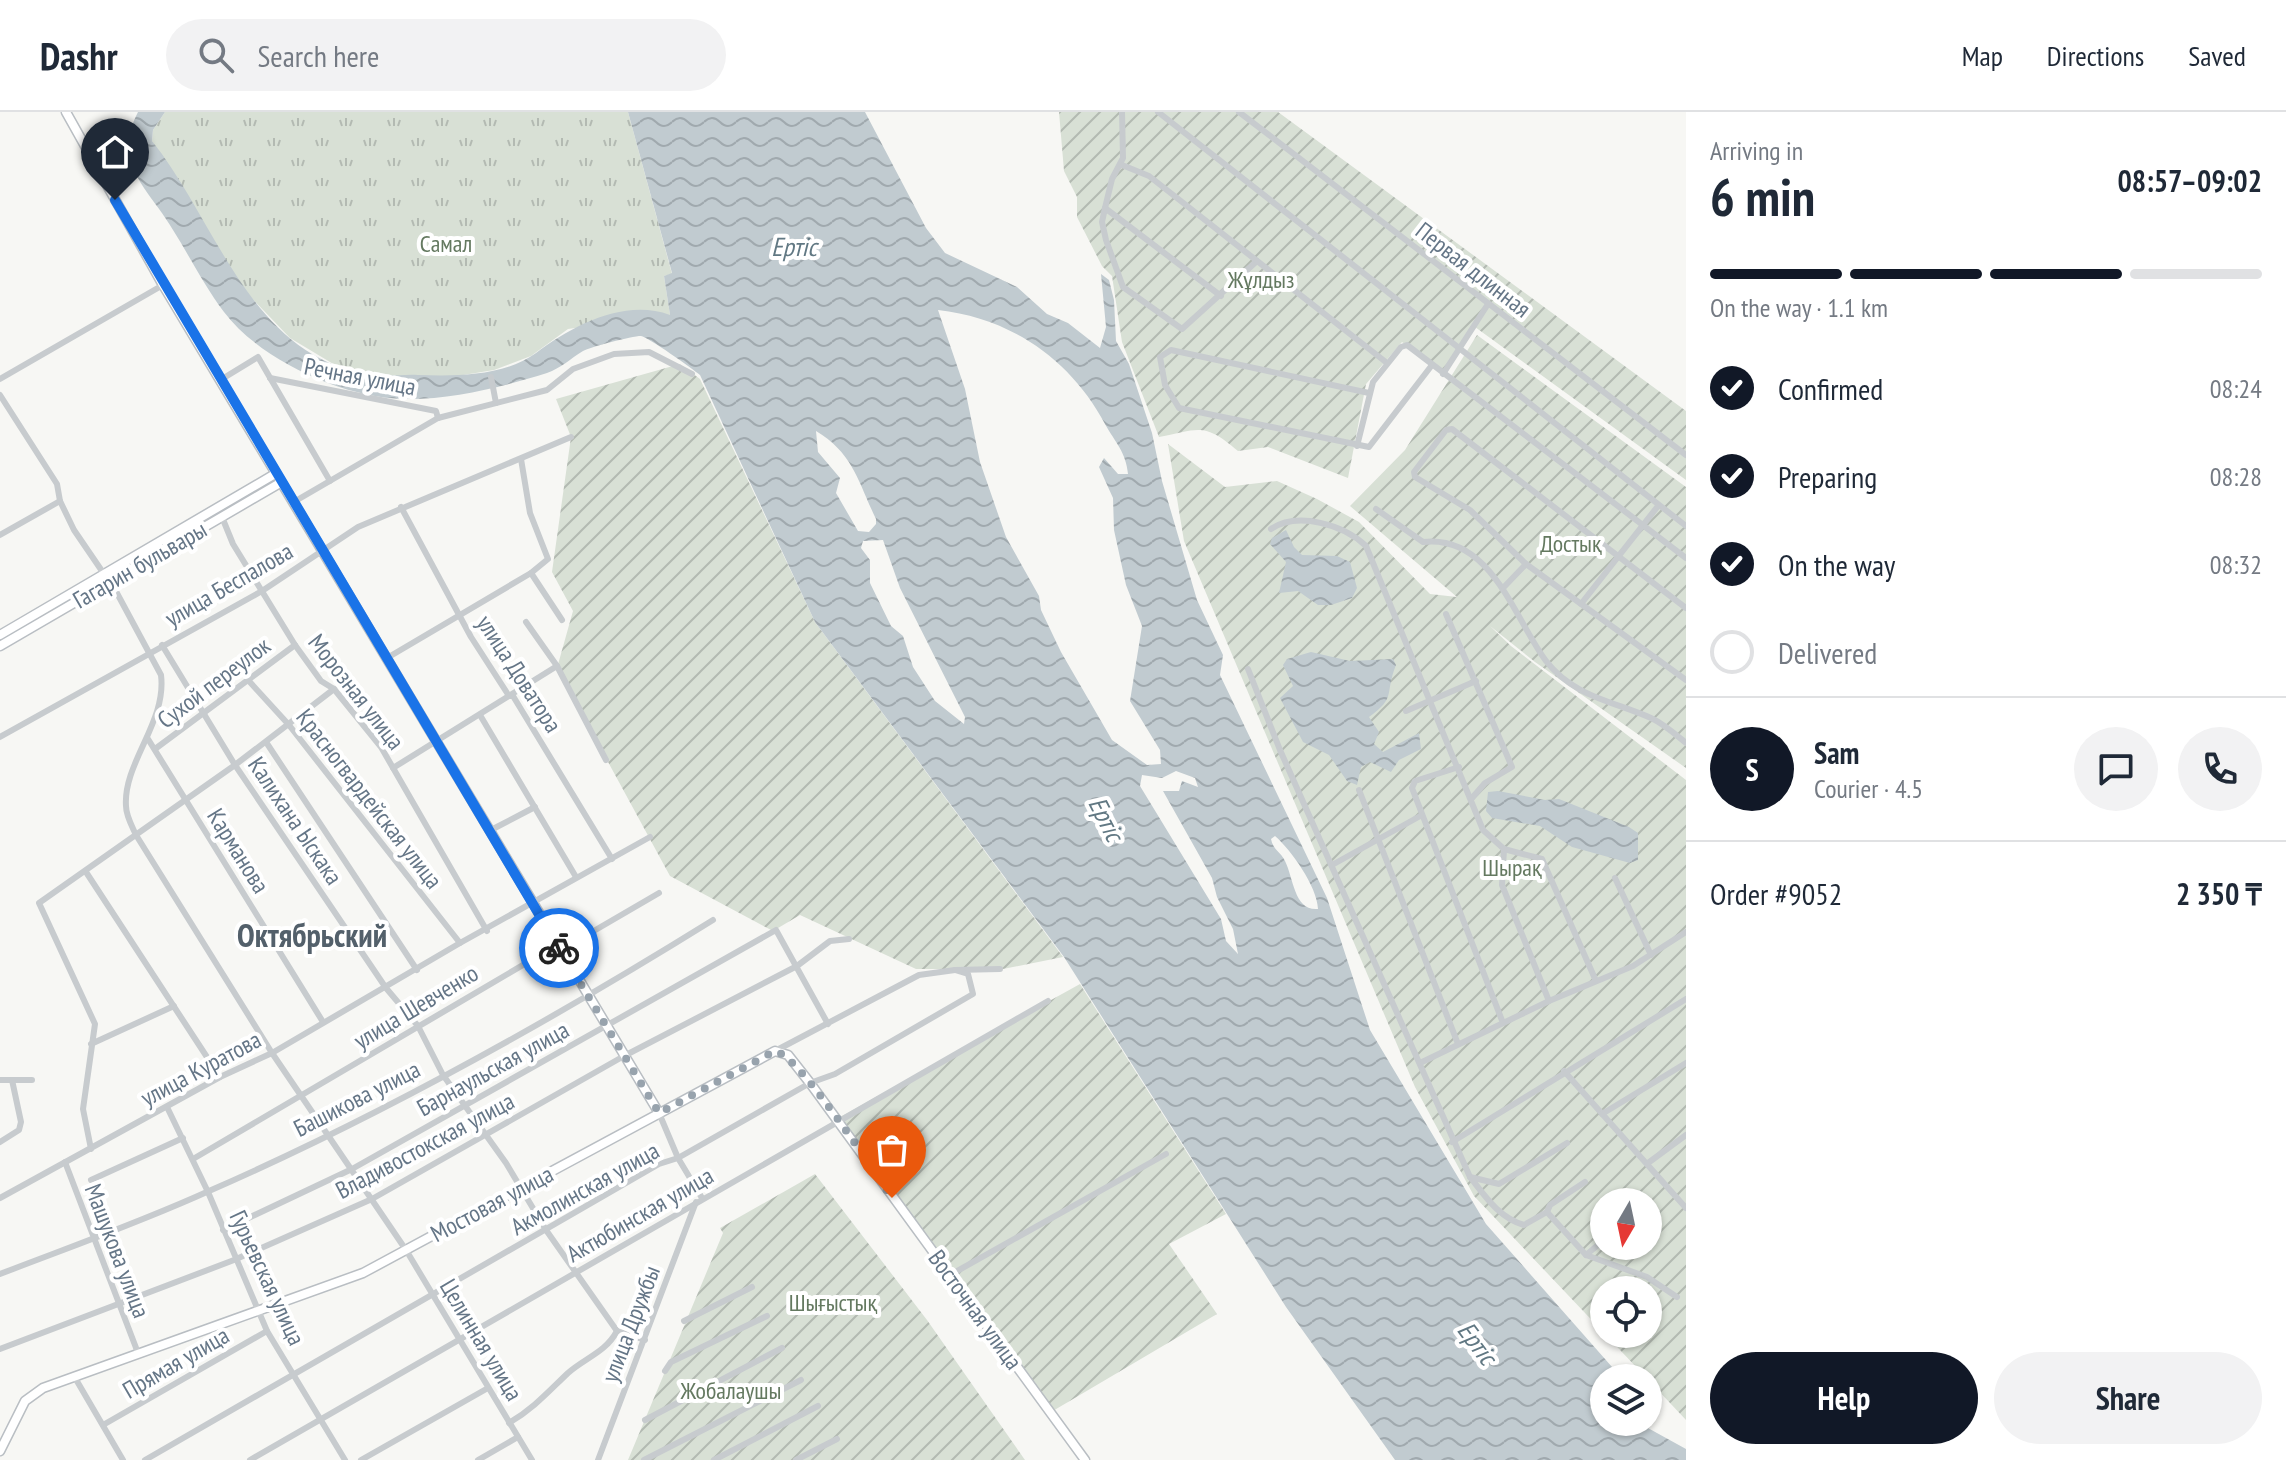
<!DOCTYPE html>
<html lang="en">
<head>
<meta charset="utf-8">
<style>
	body { margin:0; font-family:"PT Sans Narrow",sans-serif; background:#f2f2f3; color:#1f2937; height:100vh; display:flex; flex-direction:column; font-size:30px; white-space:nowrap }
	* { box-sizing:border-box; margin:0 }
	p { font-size:26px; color:#747a83 }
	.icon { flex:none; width:44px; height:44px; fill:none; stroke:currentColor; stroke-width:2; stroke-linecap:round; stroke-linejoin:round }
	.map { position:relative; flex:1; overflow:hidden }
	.details { display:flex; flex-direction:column; background:#fff; width:600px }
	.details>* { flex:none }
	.needle { width:52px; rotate:189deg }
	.controls { position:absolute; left:1590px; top:1076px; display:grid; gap:16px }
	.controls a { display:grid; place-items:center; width:72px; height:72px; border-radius:50%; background:#fff; box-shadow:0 2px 6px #0004; font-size:40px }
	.pin { position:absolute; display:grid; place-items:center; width:68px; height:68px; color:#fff; margin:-82px -34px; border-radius:50% 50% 50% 0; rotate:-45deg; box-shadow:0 0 8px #0007 }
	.pin .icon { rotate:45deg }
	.courier { position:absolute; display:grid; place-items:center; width:80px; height:80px; margin:-40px; border:6px solid #1a73e8; border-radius:50%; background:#fff; color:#222; box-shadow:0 2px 10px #0007 }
	.overview em { font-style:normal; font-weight:700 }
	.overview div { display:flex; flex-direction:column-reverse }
	.overview { display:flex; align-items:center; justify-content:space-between; height:136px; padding:0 24px }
	h1 { font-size:52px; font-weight:700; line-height:60px }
	.bar { display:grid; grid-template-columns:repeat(4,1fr); gap:12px 8px; align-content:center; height:96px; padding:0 24px }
	.bar i { height:10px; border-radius:6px; background:#e0e1e3 }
	.bar .on { background:#111827 }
	.bar p { grid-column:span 4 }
	.line { display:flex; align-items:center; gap:20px; padding:0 24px; border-top:2px solid #e0e1e3 }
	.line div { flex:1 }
	.round { display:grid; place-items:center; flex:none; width:84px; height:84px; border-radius:42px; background:#f2f2f3 }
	ol { padding:0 24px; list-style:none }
	li { display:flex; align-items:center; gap:24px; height:88px }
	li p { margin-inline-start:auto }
	li .icon { padding:8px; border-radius:50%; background:#111827; color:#fff; stroke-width:4 }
	li:last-child { color:#747a83 }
	li i { width:44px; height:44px; border:4px solid #e0e1e3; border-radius:50% }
	.button { display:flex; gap:16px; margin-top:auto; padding:16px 24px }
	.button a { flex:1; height:92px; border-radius:48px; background:#111827; color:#fff; font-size:32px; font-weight:700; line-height:92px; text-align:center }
	.button a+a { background:#f2f2f3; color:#1f2937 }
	header { display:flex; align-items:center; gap:48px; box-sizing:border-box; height:112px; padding:0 40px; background:#fff; border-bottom:2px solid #e0e1e3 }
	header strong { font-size:38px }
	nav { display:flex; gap:44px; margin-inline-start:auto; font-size:28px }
	.search { width:560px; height:72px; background:#f2f2f3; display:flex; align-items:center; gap:20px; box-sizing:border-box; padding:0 28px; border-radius:44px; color:#747a83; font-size:30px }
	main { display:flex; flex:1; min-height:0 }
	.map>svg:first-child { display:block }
	.park { fill:url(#park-tufts) }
	.garden { fill:url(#garden-furrows); fill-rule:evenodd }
	.water { fill:url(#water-waves); fill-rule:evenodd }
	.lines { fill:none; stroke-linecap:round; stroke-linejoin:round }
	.secondary-casing { stroke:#b9bec3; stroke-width:11 }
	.street { stroke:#c7cbce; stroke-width:6 }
	.secondary { stroke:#fff; stroke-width:8 }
	.done { stroke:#98a3ad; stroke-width:8; stroke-dasharray:0 14.4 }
	.route { stroke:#1a73e8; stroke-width:10 }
	.labels { text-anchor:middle; stroke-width:8; stroke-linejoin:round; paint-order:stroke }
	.park-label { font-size:24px; fill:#647960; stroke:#fff }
	.street-label { font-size:24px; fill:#657687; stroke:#fff }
	.water-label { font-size:26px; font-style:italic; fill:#617883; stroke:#fff }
	.district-label { font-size:32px; font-weight:bold; fill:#53606b; stroke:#fff }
</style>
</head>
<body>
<header>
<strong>Dashr</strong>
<div class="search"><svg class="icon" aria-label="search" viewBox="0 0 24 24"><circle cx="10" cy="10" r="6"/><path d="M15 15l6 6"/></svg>Search here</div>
<nav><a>Map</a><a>Directions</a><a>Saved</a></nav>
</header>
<main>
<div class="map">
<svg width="1686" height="1348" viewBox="0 0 1686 1348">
	<defs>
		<pattern id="park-tufts" width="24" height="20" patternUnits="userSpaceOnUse" patternTransform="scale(2)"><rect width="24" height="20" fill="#d8e0d5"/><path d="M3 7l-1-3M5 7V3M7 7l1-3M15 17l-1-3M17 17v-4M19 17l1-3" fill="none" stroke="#b3bab2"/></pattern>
		<pattern id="garden-furrows" width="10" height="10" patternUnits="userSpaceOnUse" patternTransform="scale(2)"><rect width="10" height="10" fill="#d8e0d5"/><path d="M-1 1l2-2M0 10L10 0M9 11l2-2" fill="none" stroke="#b3bab2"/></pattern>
		<pattern id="water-waves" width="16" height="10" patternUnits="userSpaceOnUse" patternTransform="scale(2)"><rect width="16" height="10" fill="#c1cbd0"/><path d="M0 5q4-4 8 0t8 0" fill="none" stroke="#a0a9ae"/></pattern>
	</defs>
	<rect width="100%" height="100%" fill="#f7f7f4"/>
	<polygon class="park" points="165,0 628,0 672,162 664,164 670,203 568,217 531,244 494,258 445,266 375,263 335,253 290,226 241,175 152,29 153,18"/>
	<g class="garden">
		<path d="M1059,0H1278L1686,299V368L1475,215L1443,262L1402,230L1366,272L1348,366L1268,335L1238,339C1204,310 1200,317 1159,325L1122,230L1112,164L1102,154L1077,105V85L1064,59Z"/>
		<path d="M1477,223L1686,375V656L1535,550L1490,514L1511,534L1686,668V1308L1605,1222H1648V1178H1604V1221L1474,1084L1415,975L1184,429L1168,332L1225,375L1277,369L1317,387L1359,410L1430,482L1457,485L1350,394L1405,338ZM1604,1090H1648V1134H1604Z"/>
		<polygon points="680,252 700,267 815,510 1063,845 1003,857 916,857 800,803 773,819 670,764 557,556 573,499 552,460 571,325 556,287"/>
		<polygon points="1080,872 1226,1102 1169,1132 1217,1202 1046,1303 840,1005"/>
		<polygon points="815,1062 927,1208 1025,1348 628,1348 723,1121 720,1116"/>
	</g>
	<g class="water">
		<path d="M138,0H165L153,18L152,29C218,111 251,249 375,263C389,265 404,262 418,263C455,264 503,265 536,241C572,214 624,186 670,203L664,164L672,161L628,0H865L926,116L945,141L1017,175L1047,202L1068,211L1100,236L1106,215L1101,162L1109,168L1114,188L1116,229L1129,252L1152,321L1162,369L1197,488L1223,543L1220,563L1327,786L1370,918L1486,1112L1620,1264L1604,1266V1310H1637L1686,1337V1348H1395L1286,1195L1064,845L815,510L700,263C693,257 648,225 641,224C632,224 590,235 583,239C570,247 561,256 547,261C502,275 451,288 404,287C344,286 261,249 224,200C205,175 190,145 173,118C149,77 111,52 138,0ZM938,198C1011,206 1071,248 1105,312C1115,330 1126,340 1128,362H1118L1104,346L1099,355L1113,386L1114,418L1126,473L1142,514L1130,589L1160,638L1161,652L1147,653L1112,628L1061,540L1041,498L1039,484L1006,425L980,350L965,277ZM816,319C854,342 858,370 876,407V412L869,420L858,419L836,381L840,366L818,340ZM883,428L900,476L965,605L964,612L935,589L913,555L903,524L891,514L870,471V448L861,436L863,429ZM1176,659L1195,666L1198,675L1182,669L1179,679H1163L1212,766L1217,785L1233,817L1238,842L1226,829L1221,807L1140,674L1142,663L1162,666ZM1275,724C1291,738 1317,774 1318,797C1294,799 1294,767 1285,749C1281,740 1273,738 1271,727Z"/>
		<polygon points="1286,418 1294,435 1302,443 1337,444 1350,450 1357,476 1352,486 1331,493 1318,493 1298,479 1279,481 1286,450 1270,432 1272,426"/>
		<path d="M1311,540L1350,549L1393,547L1396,553C1384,583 1397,585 1369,605L1379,620L1374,632L1383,640L1419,621L1421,637L1399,648L1391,660L1370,650L1361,655L1357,673L1347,669L1329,643L1303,630L1280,586L1293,574L1283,553L1287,547Z"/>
		<polygon points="1498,679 1545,688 1559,687 1629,715 1638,721 1638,748 1630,751 1572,735 1540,714 1492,706 1486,699 1488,680"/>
	</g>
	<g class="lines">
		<defs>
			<g id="secondary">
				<polyline points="66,0 163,173 659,1001"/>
				<polyline points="0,523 275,362"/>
				<polyline points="0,534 280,371"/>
				<polyline points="0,1339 25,1289 43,1276 363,1161 775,939 788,943 810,971 1085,1348"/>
			</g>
		</defs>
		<use href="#secondary" class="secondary-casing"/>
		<g class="street">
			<polyline points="1122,0 1123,46 1112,67 1105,96 1102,110 1106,128 1123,175 1182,217 1257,149"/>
			<polyline points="1158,0 1686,414"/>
			<polyline points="1239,0 1686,343"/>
			<polyline points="1122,53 1149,64 1387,251"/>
			<polyline points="1105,96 1221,184"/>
			<polyline points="1443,262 1488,192"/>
			<polyline points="491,265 496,291"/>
			<polyline points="270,266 436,299 438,306"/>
			<polyline points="0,267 163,173"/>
			<polyline points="222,267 258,245 330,369"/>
			<polyline points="1369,281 1171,238 1160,245 1165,273 1179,296 1369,335 1432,253"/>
			<polyline points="0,283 57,372 60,389 74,418 104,462"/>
			<polyline points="1357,334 1373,270 1401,235 1407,233 1686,446"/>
			<polyline points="521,347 530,401 548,447 531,461 562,508"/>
			<polyline points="292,391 438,306 547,278 573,257 614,242 649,240 692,262"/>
			<polyline points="401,395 471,525 509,584 513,584 612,747"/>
			<path d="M1376,397L1423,430C1491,422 1514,506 1546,549C1574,585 1613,589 1651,606C1664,612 1675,622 1686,631"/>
			<polyline points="222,405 233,432 295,533 321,569 334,577 381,635 487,819"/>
			<path d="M1271,417C1298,399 1344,413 1366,434L1483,718L1504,737L1542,747L1596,869"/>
			<polyline points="0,423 60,389"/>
			<path d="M111,470L161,563C167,610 123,651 126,694C126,704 132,714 136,723L272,941L406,1138L532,1348"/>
			<polyline points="1504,475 1526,452"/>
			<polyline points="1581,492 1658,394"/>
			<polyline points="1686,496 1452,317 1446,318 1414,360 1415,365 1470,398 1526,452 1686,568"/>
			<polyline points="1446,502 1512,655 1485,671 1472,686"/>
			<polyline points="526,510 557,554 606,648"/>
			<polyline points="162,533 235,653 386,876 418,914 443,963 506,1051 546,1118 617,1219 645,1228"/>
			<polyline points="387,546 531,461"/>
			<path d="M1248,557L1280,638L1470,1065C1485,1084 1499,1106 1524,1113L1547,1100L1586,1143L1647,1165L1677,1185"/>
			<polyline points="248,568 289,613 460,831"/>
			<polyline points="1406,599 1476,569"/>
			<polyline points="480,603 576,765"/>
			<polyline points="0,625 262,479 358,415 571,325"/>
			<polyline points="148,627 323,910"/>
			<polyline points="266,630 417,858"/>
			<polyline points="155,637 295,533"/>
			<polyline points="1459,655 1415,669 1412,676 1503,911"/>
			<polyline points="393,656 557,554"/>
			<polyline points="1359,678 1458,932"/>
			<polyline points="489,719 535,695"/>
			<polyline points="1504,737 1502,773 1549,889"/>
			<polyline points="1332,753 1422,703"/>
			<polyline points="86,760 220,965"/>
			<polyline points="1615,766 1651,843"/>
			<polyline points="91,932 174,894"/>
			<polyline points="775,939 919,863 955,858 1000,857"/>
			<polyline points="1420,951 1549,889 1633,854 1686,820"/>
			<polyline points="1564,959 1686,1096"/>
			<polyline points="0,968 32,968"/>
			<polyline points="167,995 208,1080 267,1219 345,1348"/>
			<polyline points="659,1001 678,1046 702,1086"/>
			<polyline points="1602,1002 1686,951"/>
			<polyline points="0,1030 19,1018 21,1010 12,968"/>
			<polyline points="1452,1030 1686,887"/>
			<polyline points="91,1037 83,997 95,912 39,791 235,653 334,577"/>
			<polyline points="193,1047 557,833 580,827 659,781"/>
			<polyline points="65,1050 138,1241"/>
			<polyline points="1648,1051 1686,1023"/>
			<polyline points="1470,1065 1499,1072 1567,1031"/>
			<polyline points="91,1068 183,1026"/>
			<polyline points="0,1086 220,965 272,941 460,831 650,725"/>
			<polyline points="1547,1100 1550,1093 1585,1070"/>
			<polyline points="223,1118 352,1057 776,818 828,912"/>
			<polyline points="1586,1143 1604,1128"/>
			<path d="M0,1162C70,1135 141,1110 209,1079C383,1003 552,908 713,808"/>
			<polyline points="950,1163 1166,1042"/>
			<polyline points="684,1209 752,1175"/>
			<polyline points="0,1237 234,1148 372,1087 624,944 797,854 830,829 849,827"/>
			<polyline points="665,1259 671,1250 767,1204"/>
			<polyline points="74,1264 123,1348"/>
			<polyline points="645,1308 782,1236"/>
			<path d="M509,1311C533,1297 548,1280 568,1261C585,1246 606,1240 617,1219"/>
			<polyline points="103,1313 267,1219"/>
			<polyline points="145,1348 659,1052 678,1046 810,971 835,962 973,882 968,862 955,858"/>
			<polyline points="250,1348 1048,889"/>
			<polyline points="361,1348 488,1276"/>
			<polyline points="478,1348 518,1325"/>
			<polyline points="598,1348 696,1090"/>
			<polyline points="644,1348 801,1268"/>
			<polyline points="714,1348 818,1294"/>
			<polyline points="796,1348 837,1327"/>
		</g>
		<use href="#secondary" class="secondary"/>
	</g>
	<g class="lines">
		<path class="done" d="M559,836L659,1001L775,939C800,944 873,1059 892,1086"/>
		<polyline class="route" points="115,88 559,836"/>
	</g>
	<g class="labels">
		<g class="park-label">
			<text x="446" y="140">Самал</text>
			<text x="1261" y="176">Жұлдыз</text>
			<text x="1571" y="440">Достық</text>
			<text x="1512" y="764">Шырақ</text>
			<text x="833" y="1199">Шығыстық</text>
			<text x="731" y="1287">Жобалаушы</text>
		</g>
		<g class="street-label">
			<text transform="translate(1473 158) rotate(38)" y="8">Первая длинная</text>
			<text transform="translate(360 265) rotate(11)" y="8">Речная улица</text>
			<text transform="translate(140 453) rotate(-30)" y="8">Гагарин бульвары</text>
			<text transform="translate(229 473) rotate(-30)" y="8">улица Беспалова</text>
			<text transform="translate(519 562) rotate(57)" y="8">улица Доватора</text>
			<text transform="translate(214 571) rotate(-37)" y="8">Сухой переулок</text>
			<text transform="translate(356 580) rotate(52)" y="8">Морозная улица</text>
			<text transform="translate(369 687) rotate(52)" y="8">Красногвардейская улица</text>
			<text transform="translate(295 709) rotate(56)" y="8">Калихана Ыскака</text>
			<text transform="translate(238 739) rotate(58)" y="8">Карманова</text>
			<text transform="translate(416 895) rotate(-31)" y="8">улица Шевченко</text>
			<text transform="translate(201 957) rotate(-28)" y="8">улица Куратова</text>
			<text transform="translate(493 957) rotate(-29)" y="8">Барнаульская улица</text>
			<text transform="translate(357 987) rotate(-27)" y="8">Башикова улица</text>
			<text transform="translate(425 1034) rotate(-28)" y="8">Владивостокская улица</text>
			<text transform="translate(585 1077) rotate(-29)" y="8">Акмолинская улица</text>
			<text transform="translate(492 1092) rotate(-28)" y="8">Мостовая улица</text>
			<text transform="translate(640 1103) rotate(-30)" y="8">Актюбинская улица</text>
			<text transform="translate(117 1139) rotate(69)" y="8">Машукова улица</text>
			<text transform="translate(267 1166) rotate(65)" y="8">Гурьевская улица</text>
			<text transform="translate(975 1198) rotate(54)" y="8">Восточная улица</text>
			<text transform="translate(631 1212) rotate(-69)" y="8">улица Дружбы</text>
			<text transform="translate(481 1228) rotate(59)" y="8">Целинная улица</text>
			<text transform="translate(176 1251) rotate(-30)" y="8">Прямая улица</text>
		</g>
		<g class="water-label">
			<text x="794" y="144">Ертіс</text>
			<text transform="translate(1106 707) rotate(63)" y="9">Ертіс</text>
			<text transform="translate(1477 1231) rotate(53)" y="9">Ертіс</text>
		</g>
		<g class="district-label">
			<text x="312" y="835">Октябрьский</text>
		</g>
	</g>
</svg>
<div class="controls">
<a><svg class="needle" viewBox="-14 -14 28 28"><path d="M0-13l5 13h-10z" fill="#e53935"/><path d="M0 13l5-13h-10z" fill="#747a83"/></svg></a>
<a><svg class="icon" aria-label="locate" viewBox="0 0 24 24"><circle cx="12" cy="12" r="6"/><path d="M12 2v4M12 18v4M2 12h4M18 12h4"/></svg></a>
<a><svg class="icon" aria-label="layers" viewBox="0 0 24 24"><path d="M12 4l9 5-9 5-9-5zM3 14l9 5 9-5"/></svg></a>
</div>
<div class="pin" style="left:892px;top:1086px;background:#ea580c"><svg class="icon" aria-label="bag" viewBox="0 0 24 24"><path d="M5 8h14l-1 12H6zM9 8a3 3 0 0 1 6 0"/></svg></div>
<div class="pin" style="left:115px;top:88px;background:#1f2937"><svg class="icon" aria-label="home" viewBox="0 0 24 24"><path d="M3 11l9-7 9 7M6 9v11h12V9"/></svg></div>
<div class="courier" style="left:559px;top:836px"><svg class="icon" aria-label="bike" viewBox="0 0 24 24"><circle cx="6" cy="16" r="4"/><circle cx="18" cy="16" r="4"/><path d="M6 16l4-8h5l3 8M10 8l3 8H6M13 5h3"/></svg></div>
</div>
<section class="details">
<div class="overview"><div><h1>6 min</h1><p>Arriving in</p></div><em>08:57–09:02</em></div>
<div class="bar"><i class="on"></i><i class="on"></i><i class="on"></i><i></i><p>On the way · 1.1 km</p></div>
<ol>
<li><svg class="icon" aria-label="check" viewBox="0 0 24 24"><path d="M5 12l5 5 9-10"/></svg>Confirmed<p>08:24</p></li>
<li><svg class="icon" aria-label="check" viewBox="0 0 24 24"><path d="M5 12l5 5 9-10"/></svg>Preparing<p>08:28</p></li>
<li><svg class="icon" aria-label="check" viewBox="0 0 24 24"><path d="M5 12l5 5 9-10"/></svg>On the way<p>08:32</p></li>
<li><i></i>Delivered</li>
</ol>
<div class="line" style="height:144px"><b class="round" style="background:#111827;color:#fff">S</b><div><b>Sam</b><p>Courier · 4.5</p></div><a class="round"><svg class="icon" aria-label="chat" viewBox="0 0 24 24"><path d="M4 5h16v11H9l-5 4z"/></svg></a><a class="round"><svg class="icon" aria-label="phone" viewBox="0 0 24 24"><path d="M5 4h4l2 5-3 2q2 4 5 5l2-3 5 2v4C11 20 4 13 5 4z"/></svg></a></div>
<div class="line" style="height:104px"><div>Order #9052</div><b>2 350 ₸</b></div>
<div class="button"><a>Help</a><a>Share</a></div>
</section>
</main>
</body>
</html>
